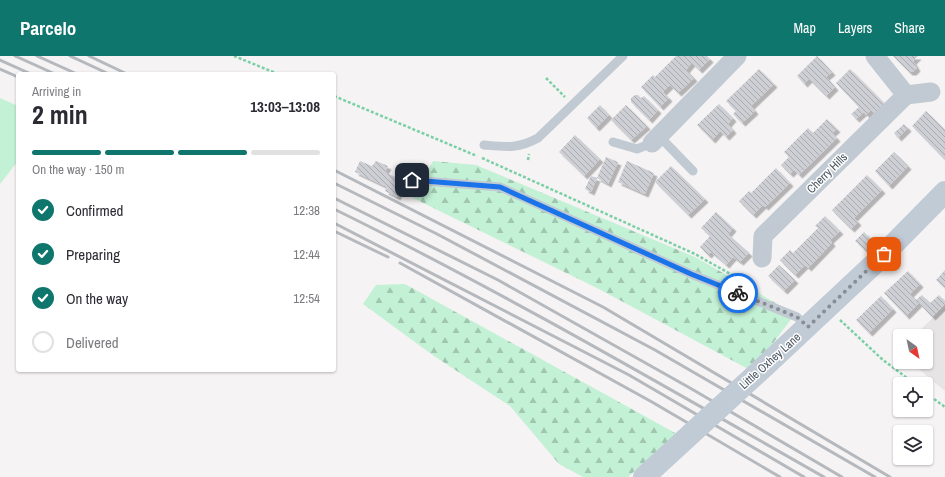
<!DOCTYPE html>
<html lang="en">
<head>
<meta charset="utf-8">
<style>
	body { margin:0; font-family:"Archivo Narrow",sans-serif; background:#f7f7f7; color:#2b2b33; height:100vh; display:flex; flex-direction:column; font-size:15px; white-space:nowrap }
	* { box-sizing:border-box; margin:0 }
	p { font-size:13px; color:#7c7c81 }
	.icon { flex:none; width:22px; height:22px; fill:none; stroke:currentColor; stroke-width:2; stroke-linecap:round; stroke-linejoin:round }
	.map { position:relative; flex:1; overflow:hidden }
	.details { position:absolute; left:16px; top:16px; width:320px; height:300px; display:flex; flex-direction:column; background:#fff; border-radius:4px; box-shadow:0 1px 3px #0004 }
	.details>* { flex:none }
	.needle { width:26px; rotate:147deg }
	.tools { position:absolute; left:893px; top:273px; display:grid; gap:8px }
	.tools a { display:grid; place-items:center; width:40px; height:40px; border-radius:4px; background:#fff; box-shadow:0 1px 3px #0004; font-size:20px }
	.pin { position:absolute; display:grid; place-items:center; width:34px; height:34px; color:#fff; margin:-17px; border-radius:8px; box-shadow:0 2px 6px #0006 }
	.courier { position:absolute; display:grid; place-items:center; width:40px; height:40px; margin:-20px; border:3px solid #1a73e8; border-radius:50%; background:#fff; color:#222; box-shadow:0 1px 5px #0007 }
	.overview em { font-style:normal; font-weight:700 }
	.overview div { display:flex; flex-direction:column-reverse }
	.overview { display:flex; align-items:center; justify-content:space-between; height:68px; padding:0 16px }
	h1 { font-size:26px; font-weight:700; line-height:30px }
	.bar { display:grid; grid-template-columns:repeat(4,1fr); gap:6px 4px; align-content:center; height:48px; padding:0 16px }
	.bar i { height:5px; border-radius:3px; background:#e1e1e2 }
	.bar .current { background:#0f766e }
	.bar p { grid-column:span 4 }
	ol { padding:0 16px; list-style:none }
	li { display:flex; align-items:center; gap:12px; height:44px }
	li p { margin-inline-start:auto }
	li .icon { padding:4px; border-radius:50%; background:#0f766e; color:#fff; stroke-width:4 }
	li:last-child { color:#7c7c81 }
	li i { width:22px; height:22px; border:2px solid #e1e1e2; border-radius:50% }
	header { display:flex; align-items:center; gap:24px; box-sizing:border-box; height:56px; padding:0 20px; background:#0f766e; color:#fff }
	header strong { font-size:19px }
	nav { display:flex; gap:22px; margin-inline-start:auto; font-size:14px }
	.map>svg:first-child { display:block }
	.education { fill:#e6e4e5 }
	.grass { fill:#c3f1d5 }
	.forest { fill:url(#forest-firs) }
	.building { fill:url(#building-back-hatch); filter:url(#shadow) }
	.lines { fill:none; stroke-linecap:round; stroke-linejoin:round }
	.path { stroke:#7ad0a6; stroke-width:2.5; stroke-dasharray:3 2; stroke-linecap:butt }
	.service { stroke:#c1cad2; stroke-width:9 }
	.minor { stroke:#c1cad2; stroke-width:19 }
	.secondary { stroke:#c1cbd6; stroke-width:22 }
	.rail { stroke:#b5b8bd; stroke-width:3 }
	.secondary-bridge { stroke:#c1cbd6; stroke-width:22 }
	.done { stroke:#868d94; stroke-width:4; stroke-dasharray:0 7.2 }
	.route { stroke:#1a73e8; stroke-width:5 }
	.labels { text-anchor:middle; stroke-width:3; stroke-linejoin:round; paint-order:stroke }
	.street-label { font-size:12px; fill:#4a5661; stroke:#fff }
</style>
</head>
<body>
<header>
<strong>Parcelo</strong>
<nav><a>Map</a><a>Layers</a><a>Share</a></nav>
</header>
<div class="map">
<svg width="945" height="421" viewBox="0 0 945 421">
	<defs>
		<pattern id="forest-firs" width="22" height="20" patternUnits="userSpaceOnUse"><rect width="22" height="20" fill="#c3f1d5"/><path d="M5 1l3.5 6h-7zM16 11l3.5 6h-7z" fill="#a0c6b0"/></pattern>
		<pattern id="building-back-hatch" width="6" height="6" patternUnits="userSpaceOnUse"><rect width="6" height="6" fill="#cdcfd5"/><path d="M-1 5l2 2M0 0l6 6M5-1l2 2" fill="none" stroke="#a8abb0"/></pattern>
		<filter id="shadow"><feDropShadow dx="3.5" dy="3.5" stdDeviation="0" flood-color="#0004"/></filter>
	</defs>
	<rect width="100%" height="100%" fill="#f5f3f3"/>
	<polygon class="education" points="945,250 945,335 910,306 926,306 926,280 914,280"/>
	<polygon class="grass" points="0,42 18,50 18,105 0,128"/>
	<g class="forest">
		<polygon points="433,105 476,109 695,201 795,258 752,315 597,232 413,142"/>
		<polygon points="405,228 677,378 628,421 583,421 559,408 510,350 434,300 363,248 376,229"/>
	</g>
	<g class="building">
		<polygon points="676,0 707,0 710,3 699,14 692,7 690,9 686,14 694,22 678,37 670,29 663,36 669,42 660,51 641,31 653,19 655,21"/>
		<polygon points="817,0 832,16 826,21 835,31 826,40 809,23 804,28 797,20"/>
		<polygon points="893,0 918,0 913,5 917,12 913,16 909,16"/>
		<polygon points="759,13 774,28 751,50 755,55 742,67 733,58 736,55 726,45"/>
		<polygon points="850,13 885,48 875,58 871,54 866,59 864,56 856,63 851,58 859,51 836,27"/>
		<polygon points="635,39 638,39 641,42 644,40 658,54 649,64 631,46 631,42"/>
		<polygon points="719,48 733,62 728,68 733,74 726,81 720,75 712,84 697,69"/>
		<polygon points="600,49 609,59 596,72 587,62"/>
		<polygon points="626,49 647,70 631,84 611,64"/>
		<polygon points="926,55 945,74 945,104 912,70"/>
		<polygon points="827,63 837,73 832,77 837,82 799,119 794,114 790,118 781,109 789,101 784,96 808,72 813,77"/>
		<polygon points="904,68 908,72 898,82 894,77"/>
		<polygon points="575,79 600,103 584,120 559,96"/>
		<polygon points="894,96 908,110 889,130 875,115"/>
		<polygon points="606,101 618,106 608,128 597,122 591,136 585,133 591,120 597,122"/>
		<polygon points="360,105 372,110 376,105 388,110 385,116 404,125 397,141 385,135 387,131 355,116"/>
		<polygon points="627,105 654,117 645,138 618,126"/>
		<polygon points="671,110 705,143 688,159 655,126"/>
		<polygon points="776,112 790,127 765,151 763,149 753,159 739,145 749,135 751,137"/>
		<polygon points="867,119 882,134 854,162 858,166 851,173 832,154"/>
		<polygon points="716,156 733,172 728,178 749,197 740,206 733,201 726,209 711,196 708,199 700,191 710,180 701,172"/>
		<polygon points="825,160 840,175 830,184 832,187 808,212 805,209 795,219 780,204 790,194 793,197 818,172 815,170"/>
		<polygon points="864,176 874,186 865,194 855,185"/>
		<polygon points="779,209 795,224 784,235 768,220"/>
		<polygon points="945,214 945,232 936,224"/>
		<polygon points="908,215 920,228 910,238 916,244 922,239 930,247 939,239 945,245 945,248 932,261 919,247 906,260 884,237"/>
		<polygon points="881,240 893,253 869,277 856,264"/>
	</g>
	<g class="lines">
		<g class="path">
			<polyline points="234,0 278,18"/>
			<polyline points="546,22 565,41"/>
			<polyline points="334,40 477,100"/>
			<polyline points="482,102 695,198 741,224"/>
			<polyline points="528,104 529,98"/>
			<polyline points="840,264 883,304 915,328"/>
			<polyline points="926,337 945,351"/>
		</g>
		<g class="service">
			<polyline points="659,80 693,115"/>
			<polyline points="613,86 637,93 652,87"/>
			<path d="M484,89C506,91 518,93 538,82L623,0"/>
			<polyline points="412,124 500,131 691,218 797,261 808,271"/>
		</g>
		<g class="minor">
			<polyline points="906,39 931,36"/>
			<polyline points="652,87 737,0"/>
			<polyline points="762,202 763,180 906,39 875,0"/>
		</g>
		<polyline class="secondary" points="765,310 875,207 945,136"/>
		<g class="rail">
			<polyline points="15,0 55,18"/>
			<polyline points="37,0 77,18"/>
			<polyline points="70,0 109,18"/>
			<polyline points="89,0 127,18"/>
			<polyline points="0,4 31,18"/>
			<polyline points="0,13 18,21"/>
			<polyline points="334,114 603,251 890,421"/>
			<polyline points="334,127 437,178 655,294 875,421"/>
			<polyline points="334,142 498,224 690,332 842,421"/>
			<path d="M334,153C501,235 662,329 824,421"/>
			<polyline points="334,167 629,319 804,421"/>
			<polyline points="334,175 388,201"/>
			<polyline points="400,207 652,346 780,421"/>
		</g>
		<polyline class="secondary-bridge" points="644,421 765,310"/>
	</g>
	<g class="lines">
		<polyline class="done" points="738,237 797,261 808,271 884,198"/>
		<polyline class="route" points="412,124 500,131 691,218 738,237"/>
	</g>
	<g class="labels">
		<g class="street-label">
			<text transform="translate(827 117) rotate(-45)" y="4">Cherry Hills</text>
			<text transform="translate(770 305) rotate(-42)" y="4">Little Oxhey Lane</text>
		</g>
	</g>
</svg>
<div class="tools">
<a><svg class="needle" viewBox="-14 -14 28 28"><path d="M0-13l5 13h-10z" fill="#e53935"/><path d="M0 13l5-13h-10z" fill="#7c7c81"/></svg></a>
<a><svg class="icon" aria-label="locate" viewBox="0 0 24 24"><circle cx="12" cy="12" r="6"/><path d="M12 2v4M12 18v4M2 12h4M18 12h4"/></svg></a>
<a><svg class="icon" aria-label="layers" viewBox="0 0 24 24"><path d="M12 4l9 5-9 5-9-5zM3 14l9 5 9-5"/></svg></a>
</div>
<div class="pin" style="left:884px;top:198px;background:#ea580c"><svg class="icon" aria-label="bag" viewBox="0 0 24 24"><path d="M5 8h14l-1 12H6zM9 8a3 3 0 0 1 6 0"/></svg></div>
<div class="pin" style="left:412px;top:124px;background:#1f2937"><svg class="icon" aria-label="home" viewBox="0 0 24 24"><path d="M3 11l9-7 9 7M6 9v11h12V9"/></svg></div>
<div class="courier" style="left:738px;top:237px"><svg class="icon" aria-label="bike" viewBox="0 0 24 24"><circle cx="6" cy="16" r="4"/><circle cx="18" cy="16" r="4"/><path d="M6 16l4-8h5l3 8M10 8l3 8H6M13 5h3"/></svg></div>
<section class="details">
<div class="overview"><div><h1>2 min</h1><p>Arriving in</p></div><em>13:03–13:08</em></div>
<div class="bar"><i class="current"></i><i class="current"></i><i class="current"></i><i></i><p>On the way · 150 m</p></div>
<ol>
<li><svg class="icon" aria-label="check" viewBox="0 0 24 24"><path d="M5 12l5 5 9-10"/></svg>Confirmed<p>12:38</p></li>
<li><svg class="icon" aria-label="check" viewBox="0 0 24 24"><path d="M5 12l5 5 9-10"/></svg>Preparing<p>12:44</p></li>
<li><svg class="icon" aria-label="check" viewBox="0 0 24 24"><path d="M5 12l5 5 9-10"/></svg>On the way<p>12:54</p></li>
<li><i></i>Delivered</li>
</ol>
</section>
</div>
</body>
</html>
